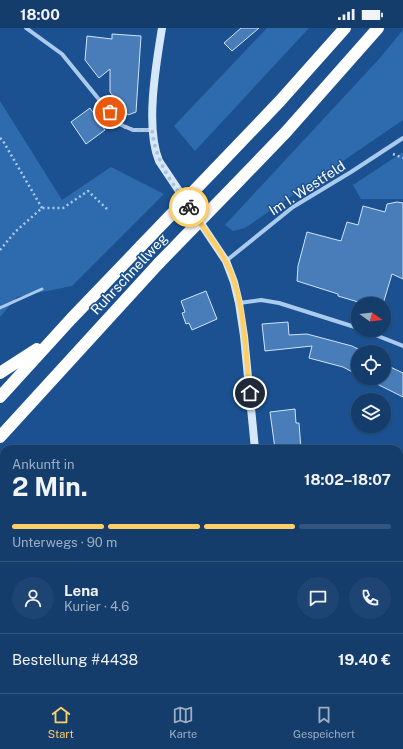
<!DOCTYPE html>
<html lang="de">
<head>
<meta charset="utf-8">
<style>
	body { margin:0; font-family:"Public Sans",sans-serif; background:#1d4472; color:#f1f3f6; height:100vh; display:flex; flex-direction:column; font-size:15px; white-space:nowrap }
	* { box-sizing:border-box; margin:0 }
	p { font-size:13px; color:#9daec2 }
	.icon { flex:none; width:22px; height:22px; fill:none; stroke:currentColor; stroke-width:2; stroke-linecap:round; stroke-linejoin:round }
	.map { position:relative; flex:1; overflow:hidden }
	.sheet { position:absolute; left:0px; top:417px; width:403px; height:248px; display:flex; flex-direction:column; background:#143d6c; border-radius:12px 12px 0 0; box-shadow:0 1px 3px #0004,0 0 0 1px #33567f }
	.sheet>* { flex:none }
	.needle { width:26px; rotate:105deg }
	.fabs { position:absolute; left:351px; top:269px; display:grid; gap:8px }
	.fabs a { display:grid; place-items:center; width:40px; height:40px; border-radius:50%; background:#143d6c; box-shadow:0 1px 3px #0004,0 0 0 1px #33567f; font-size:20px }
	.pin { position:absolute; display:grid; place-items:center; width:34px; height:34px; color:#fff; margin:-17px; border:2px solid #fff; border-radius:50%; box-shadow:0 1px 4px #0007 }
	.courier { position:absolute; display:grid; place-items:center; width:40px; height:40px; margin:-20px; border:3px solid #ffcf67; border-radius:50%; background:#fff; color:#222; box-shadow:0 1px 5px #0007 }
	.head em { font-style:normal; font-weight:700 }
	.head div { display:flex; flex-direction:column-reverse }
	.head { display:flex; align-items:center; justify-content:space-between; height:68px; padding:0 12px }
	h1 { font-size:26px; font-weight:700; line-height:30px }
	.bar { display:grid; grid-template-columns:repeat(4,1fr); gap:6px 4px; align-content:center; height:48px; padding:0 12px }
	.bar i { height:5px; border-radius:3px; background:#33567f }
	.bar .selected { background:#ffcf67 }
	.bar p { grid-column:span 4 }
	.line { display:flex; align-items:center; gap:10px; padding:0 12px; border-top:1px solid #33567f }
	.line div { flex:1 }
	.round { display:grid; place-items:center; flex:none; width:42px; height:42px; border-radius:21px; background:#1d4472 }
	.status { display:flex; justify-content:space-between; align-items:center; height:28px; padding:0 20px; background:#143d6c; direction:ltr }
	.status svg { height:11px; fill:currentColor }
	.menu { display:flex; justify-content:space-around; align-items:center; height:56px; border-top:1px solid #33567f; background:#143d6c; font-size:11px; color:#9daec2 }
	.menu a { display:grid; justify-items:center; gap:2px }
	.menu .selected { color:#ffcf67 }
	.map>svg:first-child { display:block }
	.green { fill:#2e6bae }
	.building { fill:#487db9; stroke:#d0e4fa }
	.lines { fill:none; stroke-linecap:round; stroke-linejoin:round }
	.path { stroke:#aacaee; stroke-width:2.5; stroke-dasharray:2 3; stroke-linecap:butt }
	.service { stroke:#aacaee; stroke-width:3 }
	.minor { stroke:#aacaee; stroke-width:4 }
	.secondary { stroke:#d7e7fa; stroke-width:8 }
	.motorway { stroke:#fff; stroke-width:12 }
	.motorway-bridge { stroke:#fff; stroke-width:12 }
	.done { stroke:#afc2d8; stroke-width:4; stroke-dasharray:0 7.2 }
	.route { stroke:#ffcf67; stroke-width:5 }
	.labels { text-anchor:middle; stroke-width:3; stroke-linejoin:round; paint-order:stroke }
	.street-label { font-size:14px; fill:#fff; stroke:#1b5190 }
</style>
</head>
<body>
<div class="status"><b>18:00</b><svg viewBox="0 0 49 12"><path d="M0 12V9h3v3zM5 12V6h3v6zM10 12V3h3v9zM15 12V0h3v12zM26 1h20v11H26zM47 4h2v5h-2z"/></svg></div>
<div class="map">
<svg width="403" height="665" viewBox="0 0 403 665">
	<rect width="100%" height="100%" fill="#1b5190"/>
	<g class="green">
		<polygon points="267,0 309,0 195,123 174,98"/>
		<polygon points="403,2 403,92 245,200 233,203 225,197 380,30"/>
		<polygon points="0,73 62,172 111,139 164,166 72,258 17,269 0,289"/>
		<polygon points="403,124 403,171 361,171 353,157"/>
	</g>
	<g class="building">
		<polygon points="241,0 259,0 232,23 224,15"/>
		<polygon points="112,6 141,8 136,84 128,87 110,64 110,41 99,50 85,32 87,8 112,11"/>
		<polygon points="90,80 105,102 86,116 71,94"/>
		<polygon points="397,174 403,175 403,251 392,246 383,276 365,276 338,268 338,266 297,253 298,238 307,204 341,213 347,194 358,197 363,178 385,184 387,176"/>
		<polygon points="206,263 217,291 192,302 189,295 186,296 182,285 185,284 181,273"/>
		<polygon points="288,294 289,307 307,306 352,318 358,321 358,347 343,339 309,330 312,318 265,323 262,296"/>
		<polygon points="384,336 403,345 403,369 365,350 384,350"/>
		<polygon points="295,381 296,395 299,395 301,421 275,421 270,384"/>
	</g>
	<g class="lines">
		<g class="path">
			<polyline points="0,110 3,113 42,180"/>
			<polyline points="393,126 403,130"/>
			<polyline points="0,222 15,204 42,180 63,180 88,163 107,181"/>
			<polyline points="399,482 403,485"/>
		</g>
		<polyline class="service" points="0,280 42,261"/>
		<g class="minor">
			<polyline points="26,0 62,26 119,96 133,102 152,102"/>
			<polyline points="226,233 293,179 351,144 403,110"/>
			<polyline points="239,275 261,272 279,275 358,300"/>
			<polyline points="363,302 403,318"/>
			<polyline points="401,556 403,557"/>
			<polyline points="399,660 403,661"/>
			<polyline points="69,665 70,661"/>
		</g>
		<g class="secondary">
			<path d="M162,0C156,37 145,99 159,133L226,233L234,254L239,275L244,308L255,421"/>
			<polyline points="272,665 273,661"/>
		</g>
		<g class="motorway">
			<polyline points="215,141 280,73 345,0"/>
			<polyline points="234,158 286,104 378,0"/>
			<polyline points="0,345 37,321"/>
			<polyline points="0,369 71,291 141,218"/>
			<polyline points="0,409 159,235"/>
		</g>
		<g class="motorway-bridge">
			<polyline points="141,218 215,141"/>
			<polyline points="159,235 234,158"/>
		</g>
	</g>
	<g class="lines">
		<path class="done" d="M110,84C124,102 129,103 152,102C156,135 171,153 189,179"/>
		<path class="route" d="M189,179C201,197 215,214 225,232C245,267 245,326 250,365"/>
	</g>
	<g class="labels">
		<g class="street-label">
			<text transform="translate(307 160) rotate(-33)" y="5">Im I. Westfeld</text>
			<text transform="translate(129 246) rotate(-47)" y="5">Ruhrschnellweg</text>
		</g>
	</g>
</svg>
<div class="fabs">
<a><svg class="needle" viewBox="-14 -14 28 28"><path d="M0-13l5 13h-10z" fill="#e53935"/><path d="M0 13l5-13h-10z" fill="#9daec2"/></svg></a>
<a><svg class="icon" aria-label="locate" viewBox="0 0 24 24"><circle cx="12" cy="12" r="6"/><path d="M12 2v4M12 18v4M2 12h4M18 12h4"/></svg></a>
<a><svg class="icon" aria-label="layers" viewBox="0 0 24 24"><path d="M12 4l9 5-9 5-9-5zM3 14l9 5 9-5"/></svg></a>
</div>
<div class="pin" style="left:110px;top:84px;background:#ea580c"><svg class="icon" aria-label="bag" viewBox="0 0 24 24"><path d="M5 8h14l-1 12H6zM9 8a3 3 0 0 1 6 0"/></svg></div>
<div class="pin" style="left:250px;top:365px;background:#1f2937"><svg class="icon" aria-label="home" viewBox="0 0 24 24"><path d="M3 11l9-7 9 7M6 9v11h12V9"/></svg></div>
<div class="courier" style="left:189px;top:179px"><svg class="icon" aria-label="bike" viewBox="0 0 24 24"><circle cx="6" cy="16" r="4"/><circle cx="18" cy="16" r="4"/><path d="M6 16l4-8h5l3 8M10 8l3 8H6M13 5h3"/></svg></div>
<section class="sheet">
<div class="head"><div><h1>2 Min.</h1><p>Ankunft in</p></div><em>18:02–18:07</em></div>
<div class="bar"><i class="selected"></i><i class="selected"></i><i class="selected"></i><i></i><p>Unterwegs · 90 m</p></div>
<div class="line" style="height:72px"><a class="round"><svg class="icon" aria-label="person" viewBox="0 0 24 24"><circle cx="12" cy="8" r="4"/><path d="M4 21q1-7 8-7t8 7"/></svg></a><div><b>Lena</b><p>Kurier · 4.6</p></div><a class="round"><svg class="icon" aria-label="chat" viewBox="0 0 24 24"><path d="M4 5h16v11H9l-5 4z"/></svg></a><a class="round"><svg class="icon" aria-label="phone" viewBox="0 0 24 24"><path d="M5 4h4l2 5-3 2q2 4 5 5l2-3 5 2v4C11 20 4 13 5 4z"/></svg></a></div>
<div class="line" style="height:52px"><div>Bestellung #4438</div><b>19.40 €</b></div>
</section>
</div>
<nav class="menu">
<a class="selected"><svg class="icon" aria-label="home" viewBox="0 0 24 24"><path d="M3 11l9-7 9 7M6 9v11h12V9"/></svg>Start</a>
<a><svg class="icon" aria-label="map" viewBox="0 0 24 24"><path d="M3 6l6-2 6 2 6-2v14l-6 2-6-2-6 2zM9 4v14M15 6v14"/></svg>Karte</a>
<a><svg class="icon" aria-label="saved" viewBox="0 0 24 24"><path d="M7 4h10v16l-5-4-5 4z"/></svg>Gespeichert</a>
</nav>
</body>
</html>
